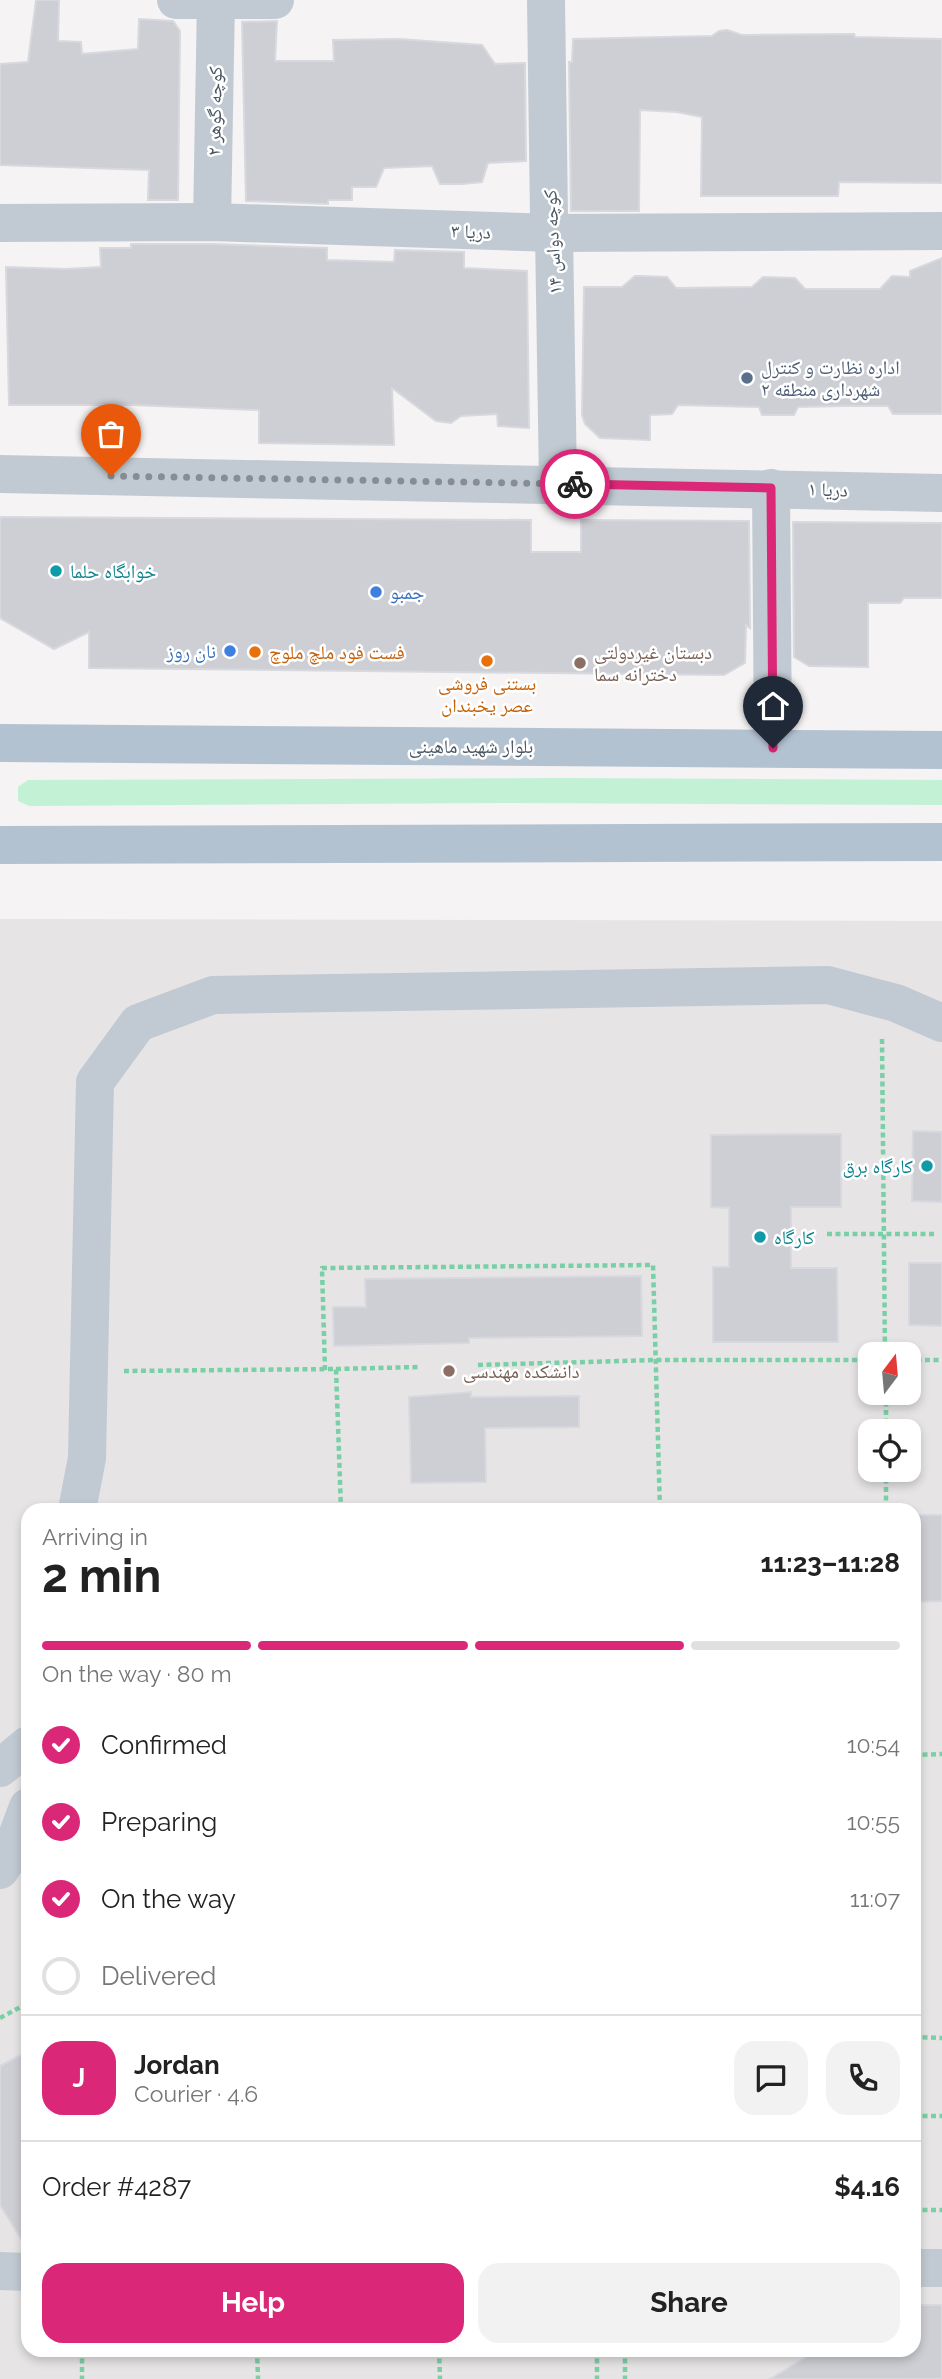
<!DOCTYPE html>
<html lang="en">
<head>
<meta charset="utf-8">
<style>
	body { margin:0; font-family:Raleway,"Noto Naskh Arabic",sans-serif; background:#f2f2f2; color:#222; height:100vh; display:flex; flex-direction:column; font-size:26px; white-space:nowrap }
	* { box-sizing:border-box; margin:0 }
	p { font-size:23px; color:#767676 }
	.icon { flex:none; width:38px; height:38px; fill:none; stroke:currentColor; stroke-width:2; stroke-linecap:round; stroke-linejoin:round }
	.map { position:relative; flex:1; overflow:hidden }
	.sheet { position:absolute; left:21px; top:1503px; width:900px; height:854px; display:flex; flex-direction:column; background:#fff; border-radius:21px; box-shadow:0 4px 10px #0003 }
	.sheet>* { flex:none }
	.needle { width:46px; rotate:16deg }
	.tools { position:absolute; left:858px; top:1342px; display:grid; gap:14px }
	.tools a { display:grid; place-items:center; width:63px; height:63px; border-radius:14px; background:#fff; box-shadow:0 4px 10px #0003; font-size:35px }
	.pin { position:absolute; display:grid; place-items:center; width:60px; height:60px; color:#fff; margin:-72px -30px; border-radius:50% 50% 50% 0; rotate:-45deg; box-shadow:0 0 7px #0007 }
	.pin .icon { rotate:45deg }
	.courier { position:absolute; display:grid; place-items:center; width:70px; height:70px; margin:-35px; border:5px solid #db2777; border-radius:50%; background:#fff; color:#222; box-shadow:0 2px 9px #0007 }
	.summary em { font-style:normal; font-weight:700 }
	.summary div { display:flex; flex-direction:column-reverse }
	.summary { display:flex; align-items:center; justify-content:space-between; height:119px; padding:0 21px }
	h1 { font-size:46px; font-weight:700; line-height:52px }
	.bar { display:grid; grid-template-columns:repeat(4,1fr); gap:10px 7px; align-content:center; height:84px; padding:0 21px }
	.bar i { height:9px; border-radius:5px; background:#e0e0e0 }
	.bar .on { background:#db2777 }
	.bar p { grid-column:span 4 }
	.line { display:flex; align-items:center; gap:18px; padding:0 21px; border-top:2px solid #e0e0e0 }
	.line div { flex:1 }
	.round { display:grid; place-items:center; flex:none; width:74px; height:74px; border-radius:21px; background:#f2f2f2 }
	ol { padding:0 21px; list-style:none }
	li { display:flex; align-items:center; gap:21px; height:77px }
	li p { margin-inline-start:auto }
	li .icon { padding:7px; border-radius:50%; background:#db2777; color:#fff; stroke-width:4 }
	li:last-child { color:#767676 }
	li i { width:38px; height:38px; border:4px solid #e0e0e0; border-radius:50% }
	.action { display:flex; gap:14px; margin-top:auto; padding:14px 21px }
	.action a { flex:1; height:80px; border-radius:21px; background:#db2777; color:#fff; font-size:28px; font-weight:700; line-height:80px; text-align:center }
	.action a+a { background:#f2f2f2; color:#222 }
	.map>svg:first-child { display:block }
	.education { fill:#e6e4e5; fill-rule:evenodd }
	.green { fill:#c3f1d5 }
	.building { fill:#cdcfd5; stroke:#d7d9de; stroke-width:2 }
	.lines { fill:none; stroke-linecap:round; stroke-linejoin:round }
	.path { stroke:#7ad0a6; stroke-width:4.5; stroke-dasharray:5 3.5; stroke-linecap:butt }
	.minor { stroke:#c1cad2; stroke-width:38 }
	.major { stroke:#b3c2d1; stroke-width:38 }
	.done { stroke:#868d94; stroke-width:7; stroke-dasharray:0 12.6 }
	.route { stroke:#db2777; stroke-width:9 }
	.service-dot { fill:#5c6f8a; stroke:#fff; stroke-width:2.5 }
	.culture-dot { fill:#0f9aa8; stroke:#fff; stroke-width:2.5 }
	.shop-dot { fill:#3f7fe0; stroke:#fff; stroke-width:2.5 }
	.food-dot { fill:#e8710a; stroke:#fff; stroke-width:2.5 }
	.education-dot { fill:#8d6e63; stroke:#fff; stroke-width:2.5 }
	.labels { text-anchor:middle; stroke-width:5; stroke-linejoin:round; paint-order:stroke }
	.street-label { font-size:19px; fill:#4a5661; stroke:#fff }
	.service-label { font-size:19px; fill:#4e5e75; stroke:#fff; text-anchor:start }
	.culture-label { font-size:19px; fill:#0d838f; stroke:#fff; text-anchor:start }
	.shop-label { font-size:19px; fill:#366cbe; stroke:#fff; text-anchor:start }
	.food-label { font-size:19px; fill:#c56008; stroke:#fff; text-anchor:start }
	.education-label { font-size:19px; fill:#785e54; stroke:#fff; text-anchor:start }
</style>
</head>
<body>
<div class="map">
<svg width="942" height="2379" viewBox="0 0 942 2379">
	<rect width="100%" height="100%" fill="#f5f3f3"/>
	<path class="education" d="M0,919L942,921V2379H0ZM870,1354H908V1393H870ZM870,1432H908V1470H870ZM28,1510H914V2350H28Z"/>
	<polygon class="green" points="562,778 942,780 942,805 501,803 29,806 18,801 18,787 28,780"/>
	<g class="building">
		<polygon points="36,0 59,0 58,41 81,42 82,54 138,49 139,19 173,21 180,31 178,200 148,200 149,170 0,165 0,64 28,62"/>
		<polygon points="277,21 275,61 334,61 333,40 399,39 482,45 495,64 525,63 526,161 488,163 482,182 462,184 440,184 432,166 384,168 376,187 352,187 352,200 328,200 328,204 246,201 242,22"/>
		<polygon points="727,30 742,35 854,34 855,37 942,39 942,183 839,182 838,196 701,196 702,117 677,112 640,110 639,211 571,211 569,62 572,62 573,39 712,36 719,31"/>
		<polygon points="131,244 212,244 327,248 327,260 394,262 395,250 464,252 464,268 527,271 529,428 498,426 497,414 461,416 451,423 436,421 392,388 394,445 259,443 259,410 133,405 9,405 6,267 66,269 101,267 100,248 131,248"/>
		<polygon points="942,258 942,414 893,414 888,406 841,406 798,407 794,415 762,415 759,407 678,405 672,414 650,415 650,440 600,438 585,424 582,415 584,287 622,287 635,276 640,276 667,277 676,288 752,287 763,277 795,278 805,289 880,289 892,276 910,277 910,271"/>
		<polygon points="0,517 531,520 531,552 581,552 581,520 749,521 750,628 746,625 745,663 724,675 89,668 89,632 54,649 0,618"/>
		<polygon points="793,522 942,523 942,598 904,598 900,603 868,603 868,667 809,666 794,657"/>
		<polygon points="913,1131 942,1132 942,1202 912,1201"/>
		<polygon points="841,1134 841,1207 791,1207 791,1268 837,1268 838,1342 713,1342 713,1267 729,1267 729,1208 711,1207 711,1135"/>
		<polygon points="909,1263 942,1263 942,1326 909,1325"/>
		<polygon points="641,1276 642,1336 469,1338 469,1343 334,1346 333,1307 366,1307 365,1279"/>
		<polygon points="471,1392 471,1397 579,1396 579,1427 485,1428 486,1482 411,1483 409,1397"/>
		<polygon points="914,1515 942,1515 942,1601 914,1602"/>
		<polygon points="28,2051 28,2250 0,2205 0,2066"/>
		<polygon points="914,2305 942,2305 942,2379 770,2379 818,2350 914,2350"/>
	</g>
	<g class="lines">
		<g class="path">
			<polyline points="882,1039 885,1354"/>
			<polyline points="827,1234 934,1234"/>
			<polyline points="908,1360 942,1360"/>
			<polyline points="478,1365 656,1360 870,1360"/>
			<polyline points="336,1369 418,1367"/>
			<polyline points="325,1370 322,1268 653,1265 660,1510"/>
			<polyline points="124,1371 336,1369 341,1510"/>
			<polyline points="886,1393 886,1432"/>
			<polyline points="886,1470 886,1510"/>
			<polyline points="914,1755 942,1754"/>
			<polyline points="0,2018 28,2003"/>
			<polyline points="914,2037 942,2038"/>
			<polyline points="914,2116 942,2116"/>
			<polyline points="914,2210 942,2210"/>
			<polyline points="82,2350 82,2379"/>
			<polyline points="257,2350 258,2379"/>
			<polyline points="439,2350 440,2379"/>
			<polyline points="597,2350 597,2379"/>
			<polyline points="625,2350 625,2379"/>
		</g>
		<g class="minor">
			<polyline points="176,0 275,0"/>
			<polyline points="546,0 549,217 554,233 558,483"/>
			<polyline points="212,222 216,0"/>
			<polyline points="0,223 212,222 554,233 942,231"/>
			<polyline points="0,474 942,493"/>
			<polyline points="771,488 773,748"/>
			<polyline points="77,1510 87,1458 95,1082 138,1023 213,995 828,985 896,1003 942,1023"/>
			<polyline points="0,1768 28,1745"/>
			<polyline points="0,1870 10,1855 28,1807"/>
			<polyline points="914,2268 942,2268"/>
			<polyline points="0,2271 28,2272"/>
		</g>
		<g class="major">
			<polyline points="0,743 942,750"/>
			<polyline points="0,845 942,842"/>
		</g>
	</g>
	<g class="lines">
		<polyline class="done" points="111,476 575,484"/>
		<polyline class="route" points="575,484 771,488 773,748"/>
	</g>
	<circle class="service-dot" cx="747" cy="378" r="7"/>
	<g class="culture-dot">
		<circle cx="56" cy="571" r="7"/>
		<circle cx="927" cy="1166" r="7"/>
		<circle cx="760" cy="1237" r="7"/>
	</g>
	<g class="shop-dot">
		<circle cx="376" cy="592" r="7"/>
		<circle cx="230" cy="651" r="7"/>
	</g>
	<g class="food-dot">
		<circle cx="255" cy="652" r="7"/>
		<circle cx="487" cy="661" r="7"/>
	</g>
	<g class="education-dot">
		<circle cx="580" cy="663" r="7"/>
		<circle cx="449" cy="1371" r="7"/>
	</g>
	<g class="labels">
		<g class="street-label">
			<text transform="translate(214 111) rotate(-89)" y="7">کوچه گوهر ۲</text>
			<text transform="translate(471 231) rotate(2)" y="7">دریا ۳</text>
			<text transform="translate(552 242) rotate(-93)" y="7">کوچه دواس ۱۴</text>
			<text transform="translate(828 489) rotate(2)" y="7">دریا ۱</text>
			<text x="471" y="753">بلوار شهید ماهینی</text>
		</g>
		<g class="service-label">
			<text x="761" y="374">اداره‌ نظارت و کنترل<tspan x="761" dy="22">شهرداری منطقه ۲</tspan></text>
		</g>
		<g class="culture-label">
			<text x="70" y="578">خوابگاه حلما</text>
			<text x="913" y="1173" text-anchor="end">کارگاه برق</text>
			<text x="774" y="1244">کارگاه</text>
		</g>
		<g class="shop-label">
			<text x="390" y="599">جمبو</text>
			<text x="216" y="658" text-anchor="end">نان روز</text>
		</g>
		<g class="food-label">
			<text x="269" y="659">فست فود ملچ ملوچ</text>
			<text x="487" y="690" text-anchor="middle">بستنی فروشی<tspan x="487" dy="22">عصر یخبندان</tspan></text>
		</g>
		<g class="education-label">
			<text x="594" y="659">دبستان غیردولتی<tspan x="594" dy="22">دخترانه سما</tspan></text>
			<text x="463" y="1378">دانشکده مهندسی</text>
		</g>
	</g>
</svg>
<div class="tools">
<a><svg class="needle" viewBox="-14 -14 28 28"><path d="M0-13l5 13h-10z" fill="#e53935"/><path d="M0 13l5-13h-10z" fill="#767676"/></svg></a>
<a><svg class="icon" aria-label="locate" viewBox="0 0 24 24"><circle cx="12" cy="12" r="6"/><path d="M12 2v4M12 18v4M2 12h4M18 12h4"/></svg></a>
</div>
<div class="pin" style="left:111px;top:476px;background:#ea580c"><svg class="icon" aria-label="bag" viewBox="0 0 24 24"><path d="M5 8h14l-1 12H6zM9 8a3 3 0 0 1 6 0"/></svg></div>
<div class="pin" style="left:773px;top:748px;background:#1f2937"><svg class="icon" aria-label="home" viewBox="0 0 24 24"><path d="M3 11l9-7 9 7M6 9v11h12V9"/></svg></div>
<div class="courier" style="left:575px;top:484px"><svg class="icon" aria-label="bike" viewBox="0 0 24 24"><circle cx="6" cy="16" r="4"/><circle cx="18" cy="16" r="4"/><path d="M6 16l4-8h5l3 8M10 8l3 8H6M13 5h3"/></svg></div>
<section class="sheet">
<div class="summary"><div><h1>2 min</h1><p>Arriving in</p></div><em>11:23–11:28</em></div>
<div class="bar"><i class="on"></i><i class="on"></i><i class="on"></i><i></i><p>On the way · 80 m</p></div>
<ol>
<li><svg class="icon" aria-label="check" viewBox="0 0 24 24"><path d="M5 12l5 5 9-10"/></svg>Confirmed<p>10:54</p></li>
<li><svg class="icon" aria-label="check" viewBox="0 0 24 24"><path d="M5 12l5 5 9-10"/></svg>Preparing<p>10:55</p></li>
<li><svg class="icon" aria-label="check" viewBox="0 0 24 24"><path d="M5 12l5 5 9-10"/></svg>On the way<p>11:07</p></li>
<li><i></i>Delivered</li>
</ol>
<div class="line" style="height:126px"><b class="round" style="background:#db2777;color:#fff">J</b><div><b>Jordan</b><p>Courier · 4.6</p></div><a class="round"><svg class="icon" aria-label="chat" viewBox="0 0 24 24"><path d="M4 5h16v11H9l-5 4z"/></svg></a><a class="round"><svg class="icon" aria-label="phone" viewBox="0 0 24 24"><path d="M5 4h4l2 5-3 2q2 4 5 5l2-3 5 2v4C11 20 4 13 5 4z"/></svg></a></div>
<div class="line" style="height:91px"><div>Order #4287</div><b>$4.16</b></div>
<div class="action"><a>Help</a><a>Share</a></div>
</section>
</div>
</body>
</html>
